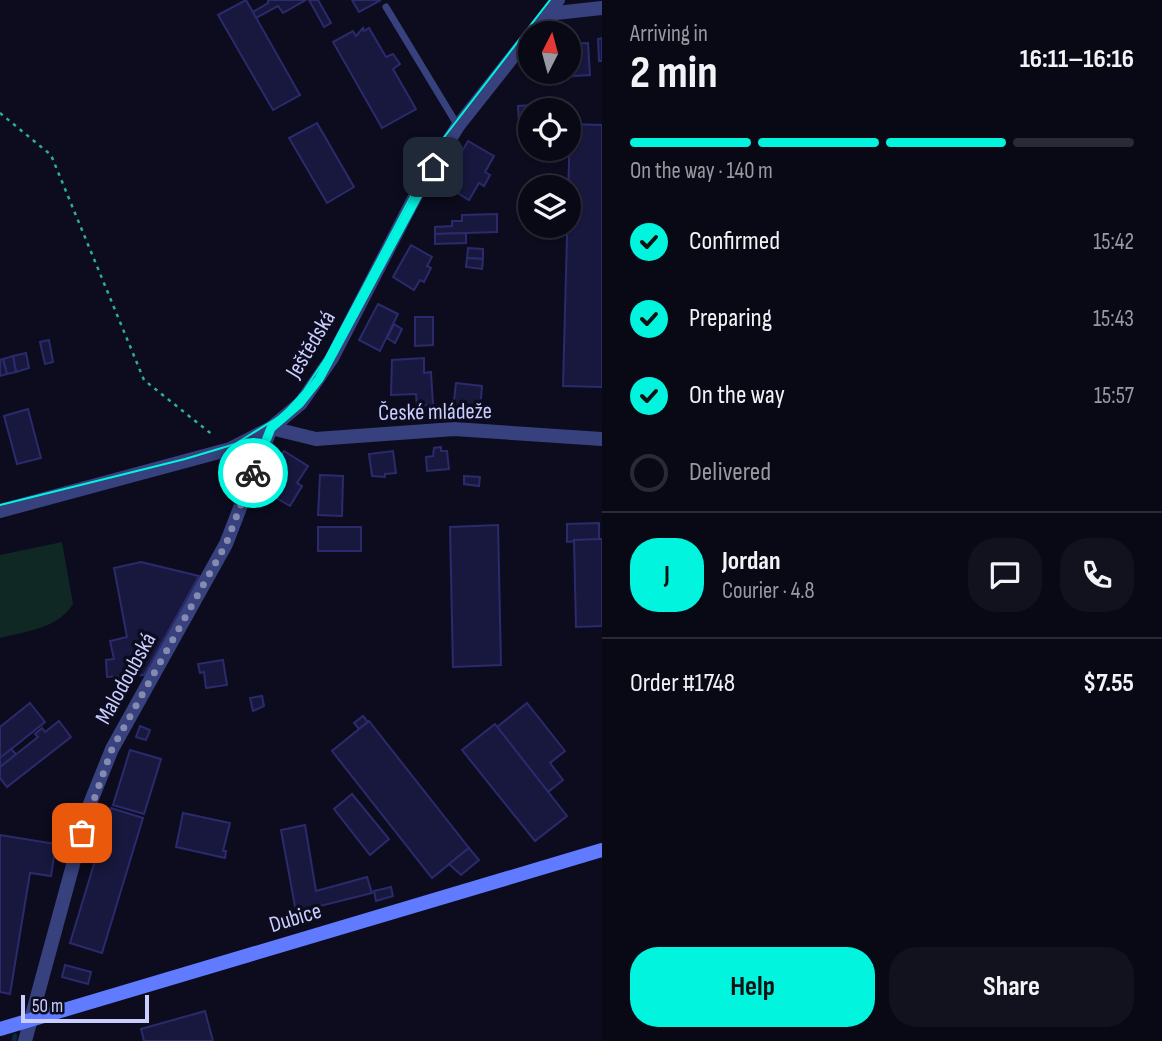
<!DOCTYPE html>
<html lang="en">
<head>
<meta charset="utf-8">
<style>
	body { margin:0; font-family:"Sofia Sans Condensed",sans-serif; background:#12121f; color:#f1f3f6; height:100vh; display:flex; flex-direction:column; font-size:26px; white-space:nowrap }
	* { box-sizing:border-box; margin:0 }
	p { font-size:23px; color:#999aa1 }
	.icon { flex:none; width:38px; height:38px; fill:none; stroke:currentColor; stroke-width:2; stroke-linecap:round; stroke-linejoin:round }
	.map { position:relative; flex:1; overflow:hidden }
	.sheet { display:flex; flex-direction:column; background:#090916; width:560px }
	.sheet>* { flex:none }
	.needle { width:46px; rotate:6deg }
	.controls { position:absolute; left:518px; top:21px; display:grid; gap:14px }
	.controls a { display:grid; place-items:center; width:63px; height:63px; border-radius:50%; background:#090916; box-shadow:0 2px 5px #0004,0 0 0 2px #292a35; font-size:35px }
	.scale { position:absolute; left:21px; bottom:18px; width:128px; box-sizing:border-box; padding-left:7px; border:4px solid #c9ceff; border-top:0; font-size:19px; line-height:24px; white-space:nowrap; color:#c9ceff; -webkit-text-stroke:5px #0c0c1e; paint-order:stroke }
	.pin { position:absolute; display:grid; place-items:center; width:60px; height:60px; color:#fff; margin:-30px; border-radius:14px; box-shadow:0 4px 10px #0006 }
	.courier { position:absolute; display:grid; place-items:center; width:70px; height:70px; margin:-35px; border:5px solid #00f4de; border-radius:50%; background:#fff; color:#222; box-shadow:0 2px 9px #0007 }
	.overview em { font-style:normal; font-weight:700 }
	.overview div { display:flex; flex-direction:column-reverse }
	.overview { display:flex; align-items:center; justify-content:space-between; height:119px; padding:0 28px }
	h1 { font-size:46px; font-weight:700; line-height:52px }
	.bar { display:grid; grid-template-columns:repeat(4,1fr); gap:10px 7px; align-content:center; height:84px; padding:0 28px }
	.bar i { height:9px; border-radius:5px; background:#292a35 }
	.bar .current { background:#00f4de }
	.bar p { grid-column:span 4 }
	.line { display:flex; align-items:center; gap:18px; padding:0 28px; border-top:2px solid #292a35 }
	.line div { flex:1 }
	.round { display:grid; place-items:center; flex:none; width:74px; height:74px; border-radius:28px; background:#12121f }
	ol { padding:0 28px; list-style:none }
	li { display:flex; align-items:center; gap:21px; height:77px }
	li p { margin-inline-start:auto }
	li .icon { padding:7px; border-radius:50%; background:#00f4de; color:#111; stroke-width:4 }
	li:last-child { color:#999aa1 }
	li i { width:38px; height:38px; border:4px solid #292a35; border-radius:50% }
	.action { display:flex; gap:14px; margin-top:auto; padding:14px 28px }
	.action a { flex:1; height:80px; border-radius:28px; background:#00f4de; color:#111; font-size:28px; font-weight:700; line-height:80px; text-align:center }
	.action a+a { background:#12121f; color:#f1f3f6 }
	main { display:flex; flex:1; min-height:0 }
	.map>svg:first-child { display:block }
	.green { fill:#0f2823 }
	.lines { fill:none; stroke-linecap:round; stroke-linejoin:round }
	.stream { stroke:#0a283f; stroke-width:5 }
	.building { fill:#18183f; stroke:#2a2a6c; stroke-width:2 }
	.path { stroke:#2cb08f; stroke-width:2.5; stroke-dasharray:3.5 5; stroke-linecap:butt }
	.lane { stroke:#36417e; stroke-width:7 }
	.street { stroke:#36417e; stroke-width:14 }
	.secondary { stroke:#607bff; stroke-width:14 }
	.tram { stroke:#00f4de; stroke-width:2 }
	.done { stroke:#878ab0; stroke-width:7; stroke-dasharray:0 12.6 }
	.route { stroke:#00f4de; stroke-width:9 }
	.labels { text-anchor:middle; stroke-width:7; stroke-linejoin:round; paint-order:stroke }
	.street-label { font-size:23px; fill:#c9ceff; stroke:#0c0c1e }
</style>
</head>
<body>
<main>
<div class="map">
<svg width="602" height="1041" viewBox="0 0 602 1041">
	<rect width="100%" height="100%" fill="#0c0c1e"/>
	<path class="green" d="M62,542L73,604C57,629 27,631 0,638V555Z"/>
	<g class="lines">
		<polyline class="stream" points="14,1041 15,1036"/>
	</g>
	<g class="building">
		<polygon points="246,0 300,95 273,110 218,15"/>
		<polygon points="306,0 283,13 278,6 256,18 253,12 268,3 268,0"/>
		<polygon points="309,0 318,0 331,23 324,27"/>
		<polygon points="352,0 381,0 359,12"/>
		<polygon points="363,28 364,31 369,28 386,57 393,54 400,64 393,69 416,109 382,128 333,42 353,31 356,36"/>
		<polygon points="602,38 602,61 599,61 598,39"/>
		<polygon points="588,43 590,75 545,78 545,72 569,72 569,44"/>
		<polygon points="547,104 547,110 530,110 530,122 519,123 518,106"/>
		<polygon points="317,123 354,187 327,203 289,138"/>
		<polygon points="570,124 602,125 602,387 563,386"/>
		<polygon points="468,141 494,156 485,172 490,175 484,186 479,183 469,200 443,184"/>
		<polygon points="497,214 497,232 435,234 435,227 452,226 452,221 462,221 462,215"/>
		<polygon points="466,233 466,243 435,244 435,234"/>
		<polygon points="411,245 432,257 427,266 431,268 424,282 420,280 414,290 393,277"/>
		<polygon points="468,248 483,249 483,259 467,258"/>
		<polygon points="467,258 483,259 482,269 466,267"/>
		<polygon points="378,304 398,314 380,351 359,340"/>
		<polygon points="415,317 433,317 433,345 415,346"/>
		<polygon points="394,324 402,329 395,343 387,338"/>
		<polygon points="49,340 53,362 45,364 40,342"/>
		<polygon points="26,353 29,368 16,372 13,356"/>
		<polygon points="13,356 16,372 7,374 3,359"/>
		<polygon points="424,358 424,373 431,372 433,405 417,406 416,394 391,395 392,360"/>
		<polygon points="3,359 7,374 0,376 0,360"/>
		<polygon points="456,383 482,386 480,411 453,409"/>
		<polygon points="28,409 41,458 17,464 4,416"/>
		<polygon points="441,447 441,451 447,451 449,469 427,471 426,457 433,456 434,448"/>
		<polygon points="284,451 308,466 297,483 302,486 290,506 261,489"/>
		<polygon points="393,451 396,473 385,474 385,477 372,476 369,454"/>
		<polygon points="320,475 343,476 342,516 318,515"/>
		<polygon points="464,476 480,477 479,486 464,484"/>
		<polygon points="599,523 599,539 567,542 567,524"/>
		<polygon points="498,525 501,665 453,667 450,527"/>
		<rect x="318" y="527" width="43" height="24"/>
		<polygon points="599,539 602,539 602,626 576,627 574,540"/>
		<polygon points="141,562 199,576 144,675 107,677 106,660 114,659 110,641 127,637 114,568"/>
		<polygon points="223,660 227,685 206,688 204,672 200,673 198,664"/>
		<polygon points="262,696 264,706 253,711 250,698"/>
		<polygon points="30,703 45,722 0,758 0,727"/>
		<polygon points="527,703 565,751 550,763 563,780 548,792 497,727"/>
		<polygon points="363,716 368,722 359,729 354,723"/>
		<polygon points="59,721 71,737 7,787 0,778 0,767 38,737 35,734 42,728 45,732"/>
		<polygon points="369,721 469,848 432,878 332,751"/>
		<polygon points="495,724 567,816 535,841 462,750"/>
		<polygon points="140,726 150,730 146,740 136,737"/>
		<polygon points="11,749 16,754 0,767 0,758"/>
		<polygon points="130,750 161,759 144,814 113,805"/>
		<polygon points="352,794 389,839 370,855 334,809"/>
		<polygon points="111,808 143,818 102,953 70,943"/>
		<polygon points="183,813 230,823 223,851 226,851 225,858 176,847"/>
		<polygon points="305,825 316,891 367,877 372,893 296,912 281,830"/>
		<polygon points="0,835 56,844 51,876 30,873 10,994 0,992"/>
		<polygon points="469,848 479,860 461,875 449,864"/>
		<polygon points="391,887 393,896 376,901 374,891"/>
		<polygon points="65,965 91,972 88,984 62,977"/>
		<polygon points="205,1011 213,1041 144,1041 141,1029"/>
	</g>
	<g class="lines">
		<polyline class="path" points="0,113 51,155 144,380 214,436"/>
		<polyline class="lane" points="386,7 458,126"/>
		<g class="street">
			<polyline points="547,14 602,8"/>
			<polyline points="532,33 558,0"/>
			<polyline points="271,428 316,439 454,429 602,439"/>
			<polyline points="0,511 230,449 271,428 301,403 332,358 420,187 458,126 530,35"/>
			<polyline points="25,1041 89,806 112,749 226,544 271,428"/>
		</g>
		<polyline class="secondary" points="0,1029 602,850"/>
		<polyline class="tram" points="0,505 185,459 235,444 282,415 303,392 325,359 438,145 550,0"/>
	</g>
	<g class="lines">
		<polyline class="done" points="82,833 112,749 226,544 253,473"/>
		<polyline class="route" points="253,473 271,428 300,403 319,379 433,167"/>
	</g>
	<g class="labels">
		<g class="street-label">
			<text transform="translate(310 344) rotate(-59)" y="8">Ještědská</text>
			<text transform="translate(435 411) rotate(-1)" y="8">České mládeže</text>
			<text transform="translate(125 678) rotate(-61)" y="8">Malodoubská</text>
			<text transform="translate(295 917) rotate(-17)" y="8">Dubice</text>
		</g>
	</g>
</svg>
<div class="controls">
<a><svg class="needle" viewBox="-14 -14 28 28"><path d="M0-13l5 13h-10z" fill="#e53935"/><path d="M0 13l5-13h-10z" fill="#999aa1"/></svg></a>
<a><svg class="icon" aria-label="locate" viewBox="0 0 24 24"><circle cx="12" cy="12" r="6"/><path d="M12 2v4M12 18v4M2 12h4M18 12h4"/></svg></a>
<a><svg class="icon" aria-label="layers" viewBox="0 0 24 24"><path d="M12 4l9 5-9 5-9-5zM3 14l9 5 9-5"/></svg></a>
</div>
<div class="scale">50 m</div>
<div class="pin" style="left:82px;top:833px;background:#ea580c"><svg class="icon" aria-label="bag" viewBox="0 0 24 24"><path d="M5 8h14l-1 12H6zM9 8a3 3 0 0 1 6 0"/></svg></div>
<div class="pin" style="left:433px;top:167px;background:#1f2937"><svg class="icon" aria-label="home" viewBox="0 0 24 24"><path d="M3 11l9-7 9 7M6 9v11h12V9"/></svg></div>
<div class="courier" style="left:253px;top:473px"><svg class="icon" aria-label="bike" viewBox="0 0 24 24"><circle cx="6" cy="16" r="4"/><circle cx="18" cy="16" r="4"/><path d="M6 16l4-8h5l3 8M10 8l3 8H6M13 5h3"/></svg></div>
</div>
<section class="sheet">
<div class="overview"><div><h1>2 min</h1><p>Arriving in</p></div><em>16:11–16:16</em></div>
<div class="bar"><i class="current"></i><i class="current"></i><i class="current"></i><i></i><p>On the way · 140 m</p></div>
<ol>
<li><svg class="icon" aria-label="check" viewBox="0 0 24 24"><path d="M5 12l5 5 9-10"/></svg>Confirmed<p>15:42</p></li>
<li><svg class="icon" aria-label="check" viewBox="0 0 24 24"><path d="M5 12l5 5 9-10"/></svg>Preparing<p>15:43</p></li>
<li><svg class="icon" aria-label="check" viewBox="0 0 24 24"><path d="M5 12l5 5 9-10"/></svg>On the way<p>15:57</p></li>
<li><i></i>Delivered</li>
</ol>
<div class="line" style="height:126px"><b class="round" style="background:#00f4de;color:#111">J</b><div><b>Jordan</b><p>Courier · 4.8</p></div><a class="round"><svg class="icon" aria-label="chat" viewBox="0 0 24 24"><path d="M4 5h16v11H9l-5 4z"/></svg></a><a class="round"><svg class="icon" aria-label="phone" viewBox="0 0 24 24"><path d="M5 4h4l2 5-3 2q2 4 5 5l2-3 5 2v4C11 20 4 13 5 4z"/></svg></a></div>
<div class="line" style="height:91px"><div>Order #1748</div><b>$7.55</b></div>
<div class="action"><a>Help</a><a>Share</a></div>
</section>
</main>
</body>
</html>
